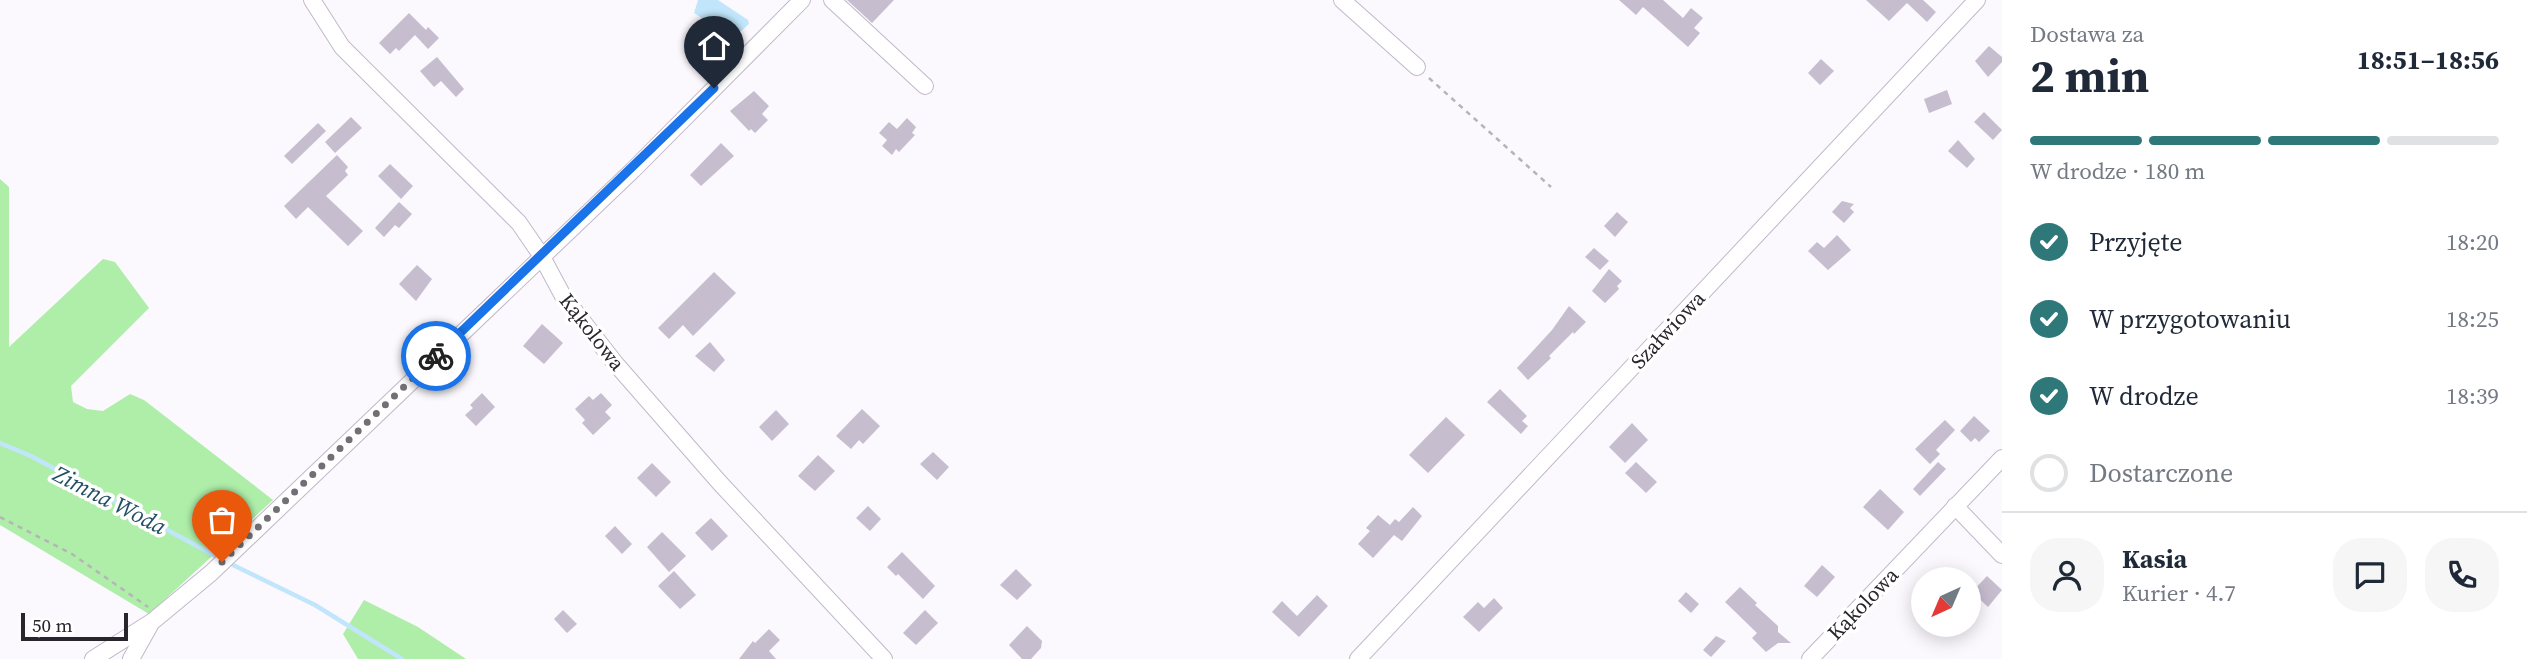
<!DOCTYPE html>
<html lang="pl">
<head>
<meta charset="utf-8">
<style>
	body { margin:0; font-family:"Source Serif 4",serif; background:#f6f6f7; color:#1f2937; height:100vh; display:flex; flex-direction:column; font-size:26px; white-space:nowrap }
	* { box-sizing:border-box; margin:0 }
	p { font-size:23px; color:#747a83 }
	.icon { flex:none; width:38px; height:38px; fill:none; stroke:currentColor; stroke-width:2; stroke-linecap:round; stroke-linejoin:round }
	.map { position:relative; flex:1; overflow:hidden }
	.details { display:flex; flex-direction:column; background:#fff; width:525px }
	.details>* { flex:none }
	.needle { width:46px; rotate:224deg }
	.buttons { position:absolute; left:1911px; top:567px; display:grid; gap:14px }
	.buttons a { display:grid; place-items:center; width:70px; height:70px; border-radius:50%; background:#fff; box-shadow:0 4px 18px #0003; font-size:35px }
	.scale { position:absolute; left:21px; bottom:18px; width:107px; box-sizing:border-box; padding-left:7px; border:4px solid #29252c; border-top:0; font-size:19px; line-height:24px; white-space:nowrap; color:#29252c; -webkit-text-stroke:5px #fff; paint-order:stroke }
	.pin { position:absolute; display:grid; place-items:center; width:60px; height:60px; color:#fff; margin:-72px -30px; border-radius:50% 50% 50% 0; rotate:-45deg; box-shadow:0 0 7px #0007 }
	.pin .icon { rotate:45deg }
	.courier { position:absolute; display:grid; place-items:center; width:70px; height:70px; margin:-35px; border:5px solid #1a73e8; border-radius:50%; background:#fff; color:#222; box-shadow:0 2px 9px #0007 }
	.summary em { font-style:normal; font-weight:700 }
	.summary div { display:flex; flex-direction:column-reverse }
	.summary { display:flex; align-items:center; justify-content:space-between; height:119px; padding:0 28px }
	h1 { font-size:46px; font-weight:700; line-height:52px }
	.bar { display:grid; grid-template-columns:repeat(4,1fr); gap:10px 7px; align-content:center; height:84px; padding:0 28px }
	.bar i { height:9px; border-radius:5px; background:#e0e1e3 }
	.bar .current { background:#2f787a }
	.bar p { grid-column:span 4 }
	.line { display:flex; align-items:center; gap:18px; padding:0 28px; border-top:2px solid #e0e1e3 }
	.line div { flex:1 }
	.round { display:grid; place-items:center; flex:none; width:74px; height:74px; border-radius:28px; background:#f6f6f7 }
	ol { padding:0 28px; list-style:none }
	li { display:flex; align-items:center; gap:21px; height:77px }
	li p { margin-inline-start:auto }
	li .icon { padding:7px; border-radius:50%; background:#2f787a; color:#fff; stroke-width:4 }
	li:last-child { color:#747a83 }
	li i { width:38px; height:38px; border:4px solid #e0e1e3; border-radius:50% }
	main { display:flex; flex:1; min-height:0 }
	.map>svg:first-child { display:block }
	.green { fill:#aeeea9 }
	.water { fill:#c1e6fb }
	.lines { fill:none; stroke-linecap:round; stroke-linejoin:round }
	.stream { stroke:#c1e6fb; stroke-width:4.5 }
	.building { fill:#c6bdcf }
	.minor-casing { stroke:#c1b8ca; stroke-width:18 }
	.path { stroke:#b7b4b9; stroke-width:2.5; stroke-dasharray:5 5; stroke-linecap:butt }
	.minor { stroke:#fff; stroke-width:16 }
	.done { stroke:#726f75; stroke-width:7; stroke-dasharray:0 12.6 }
	.route { stroke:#1a73e8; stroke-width:9 }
	.labels { text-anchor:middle; stroke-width:7; stroke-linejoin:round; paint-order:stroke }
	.street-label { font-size:21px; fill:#29252c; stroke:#fff }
	.water-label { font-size:23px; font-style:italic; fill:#224f64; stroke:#fff }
</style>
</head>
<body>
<main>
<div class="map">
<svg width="2002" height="659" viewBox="0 0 2002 659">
	<rect width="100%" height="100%" fill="#fbf9fd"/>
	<g class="green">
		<polygon points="0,179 9,187 9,347 103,259 115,262 149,308 71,386 73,402 87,409 103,411 130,394 144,400 273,500 149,614 0,525"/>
		<polygon points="364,600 418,627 466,659 358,659 343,634"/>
	</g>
	<polygon class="water" points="698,0 718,0 748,20 749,24 733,38 694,13"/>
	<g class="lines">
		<g class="stream">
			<polyline points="0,443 33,457 221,559"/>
			<polyline points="229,563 315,605 402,659"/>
		</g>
	</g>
	<g class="building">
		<polygon points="847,0 894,0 872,23"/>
		<polygon points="1619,0 1663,0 1683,18 1691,8 1703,18 1694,28 1700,33 1688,47 1643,7 1636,15"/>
		<polygon points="1866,0 1923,0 1936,12 1927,22 1907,3 1889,21"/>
		<polygon points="409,13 426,30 428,27 439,38 428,49 415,35 399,51 396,48 390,54 379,43"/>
		<polygon points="1989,46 2002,57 2002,62 1988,77 1975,61"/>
		<polygon points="437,57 464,89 456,97 441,81 434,87 420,71"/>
		<polygon points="1821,59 1834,71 1820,85 1808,73"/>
		<polygon points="1947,90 1952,104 1929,113 1924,99"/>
		<polygon points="754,91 769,106 762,114 768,120 755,133 751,129 749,131 730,111"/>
		<polygon points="1984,112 2002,130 1993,140 1974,122"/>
		<polygon points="351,117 362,128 335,153 325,142"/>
		<polygon points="907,118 916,127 912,133 915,135 899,152 896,149 892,155 882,146 887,140 879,133 889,122 897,129"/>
		<polygon points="318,123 326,131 292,164 284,156"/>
		<polygon points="1958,140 1975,159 1967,168 1948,151"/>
		<polygon points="721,143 734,156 701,186 690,175"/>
		<polygon points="337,155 348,167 345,171 348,175 326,196 363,231 348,246 308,207 296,219 284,206"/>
		<polygon points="390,164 413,186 401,199 378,176"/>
		<polygon points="1842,201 1854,204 1850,208 1854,212 1844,223 1832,212"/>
		<polygon points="399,202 412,214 399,228 395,225 384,237 375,228"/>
		<polygon points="1617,212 1628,222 1615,237 1604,226"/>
		<polygon points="1837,235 1851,250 1828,270 1808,251 1817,242 1824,248"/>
		<polygon points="1594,248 1609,261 1600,270 1585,257"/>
		<polygon points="417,265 432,279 416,301 399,284"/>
		<polygon points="1609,269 1622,281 1617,286 1619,289 1605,303 1592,291"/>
		<polygon points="714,272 736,293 693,336 683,325 669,339 658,328"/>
		<polygon points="1569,306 1586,322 1574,334 1573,332 1549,356 1551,358 1528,380 1517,368 1552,330"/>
		<polygon points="542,324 563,343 544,364 523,346"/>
		<polygon points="710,342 725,360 714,372 695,356"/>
		<polygon points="1500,389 1527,416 1522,421 1528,426 1521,434 1487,402"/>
		<polygon points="482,393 495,407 476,426 465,415 473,408 470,405"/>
		<polygon points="601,393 612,405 605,412 611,418 593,435 582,423 585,420 575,409 589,396 593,400"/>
		<polygon points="862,409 880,426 863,444 859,440 851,449 836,436"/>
		<polygon points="776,410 789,424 772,441 759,427"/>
		<polygon points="1974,416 1990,431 1979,442 1975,438 1971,442 1960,431"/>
		<polygon points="1446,417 1465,435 1428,473 1409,455"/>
		<polygon points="1945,420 1955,430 1936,450 1940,454 1930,464 1915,449"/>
		<polygon points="1632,423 1648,440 1625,463 1609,447"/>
		<polygon points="933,452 949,467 937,480 920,464"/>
		<polygon points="818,455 835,471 815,491 798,476"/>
		<polygon points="1636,462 1657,482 1646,493 1625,473"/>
		<polygon points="1938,462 1946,469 1920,496 1913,489"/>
		<polygon points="652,463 671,482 656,497 637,478"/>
		<polygon points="1880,489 1904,512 1888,530 1863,507"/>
		<polygon points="868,506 881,519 870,531 856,518"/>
		<polygon points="1413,507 1422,516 1402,541 1394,535 1373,558 1358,544 1370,531 1366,528 1378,515 1390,525 1395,519 1399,522"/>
		<polygon points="711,518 728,536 712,551 695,533"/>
		<polygon points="615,526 632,544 622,554 605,536"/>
		<polygon points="662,532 686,556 669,572 647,547"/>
		<polygon points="902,552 935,586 923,599 898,574 896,576 887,567"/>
		<polygon points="1822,565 1835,577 1817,597 1804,586"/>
		<polygon points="1016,569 1032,585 1017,600 1000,585"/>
		<polygon points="674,571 696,595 680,609 658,586"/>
		<polygon points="1987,576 2002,590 1988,607 1972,592"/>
		<polygon points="1740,587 1757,603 1755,605 1778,626 1778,632 1791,643 1778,643 1766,652 1752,638 1757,633 1725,602"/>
		<polygon points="1686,592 1699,604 1691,613 1678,601"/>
		<polygon points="1317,595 1328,606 1299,637 1272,612 1282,601 1297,616"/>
		<polygon points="1494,598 1503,608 1479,632 1463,617 1478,602 1484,608"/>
		<polygon points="563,610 577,624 567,633 554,619"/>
		<polygon points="925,610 938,623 916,645 903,633"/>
		<polygon points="1027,626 1042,641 1041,648 1031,659 1022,659 1009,645"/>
		<polygon points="769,629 780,640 769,651 776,659 739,659 753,641 755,643"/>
		<polygon points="1716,636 1726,641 1711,657 1703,650"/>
	</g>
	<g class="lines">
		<defs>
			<g id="minor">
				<polyline points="312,0 342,47 519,223 541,255 563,296 615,363 719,482 884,659"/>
				<polyline points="832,0 925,86"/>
				<polyline points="1342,0 1417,67"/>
				<polyline points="1955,506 2002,555"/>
				<polyline points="93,659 153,621 211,573 633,170 802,0"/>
				<polyline points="131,659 150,625"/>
				<polyline points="1358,659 1977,0"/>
				<polyline points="1810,659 2002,458"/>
			</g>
		</defs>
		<use href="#minor" class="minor-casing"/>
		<g class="path">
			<polyline points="1429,78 1551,187"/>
			<polyline points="0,517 72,554 148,607"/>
		</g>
		<use href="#minor" class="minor"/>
	</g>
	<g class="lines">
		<polyline class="done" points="222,562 436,356"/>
		<polyline class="route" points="436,356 714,88"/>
	</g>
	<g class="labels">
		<g class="street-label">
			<text transform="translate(1668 330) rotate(-47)" y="7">Szałwiowa</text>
			<text transform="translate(592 332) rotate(52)" y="7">Kąkolowa</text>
			<text transform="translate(1863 604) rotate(-46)" y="7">Kąkolowa</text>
		</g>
		<g class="water-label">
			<text transform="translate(110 500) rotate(27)" y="8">Zimna Woda</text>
		</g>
	</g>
</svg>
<div class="buttons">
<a><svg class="needle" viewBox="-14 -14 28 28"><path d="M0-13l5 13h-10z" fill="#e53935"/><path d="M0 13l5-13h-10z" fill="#747a83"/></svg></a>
</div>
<div class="scale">50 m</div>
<div class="pin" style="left:222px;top:562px;background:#ea580c"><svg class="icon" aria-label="bag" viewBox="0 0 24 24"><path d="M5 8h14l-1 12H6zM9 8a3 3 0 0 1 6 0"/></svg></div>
<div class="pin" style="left:714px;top:88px;background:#1f2937"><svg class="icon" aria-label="home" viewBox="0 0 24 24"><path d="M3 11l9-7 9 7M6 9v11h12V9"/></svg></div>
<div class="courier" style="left:436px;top:356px"><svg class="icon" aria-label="bike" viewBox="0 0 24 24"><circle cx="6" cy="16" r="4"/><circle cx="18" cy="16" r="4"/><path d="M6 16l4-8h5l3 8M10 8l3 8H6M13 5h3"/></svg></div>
</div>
<section class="details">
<div class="summary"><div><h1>2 min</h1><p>Dostawa za</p></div><em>18:51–18:56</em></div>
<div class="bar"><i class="current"></i><i class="current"></i><i class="current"></i><i></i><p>W drodze · 180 m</p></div>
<ol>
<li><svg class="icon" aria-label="check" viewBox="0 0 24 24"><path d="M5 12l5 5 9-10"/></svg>Przyjęte<p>18:20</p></li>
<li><svg class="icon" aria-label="check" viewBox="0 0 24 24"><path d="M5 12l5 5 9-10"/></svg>W przygotowaniu<p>18:25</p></li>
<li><svg class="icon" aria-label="check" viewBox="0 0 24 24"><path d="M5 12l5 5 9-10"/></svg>W drodze<p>18:39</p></li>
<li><i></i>Dostarczone</li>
</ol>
<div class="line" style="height:126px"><a class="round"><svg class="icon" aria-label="person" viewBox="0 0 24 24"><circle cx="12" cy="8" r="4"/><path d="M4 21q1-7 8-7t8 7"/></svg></a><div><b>Kasia</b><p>Kurier · 4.7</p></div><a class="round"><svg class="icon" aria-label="chat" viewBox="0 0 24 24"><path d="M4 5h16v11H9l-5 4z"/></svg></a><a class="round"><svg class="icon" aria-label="phone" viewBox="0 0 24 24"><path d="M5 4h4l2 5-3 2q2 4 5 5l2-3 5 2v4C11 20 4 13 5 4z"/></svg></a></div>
</section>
</main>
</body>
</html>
